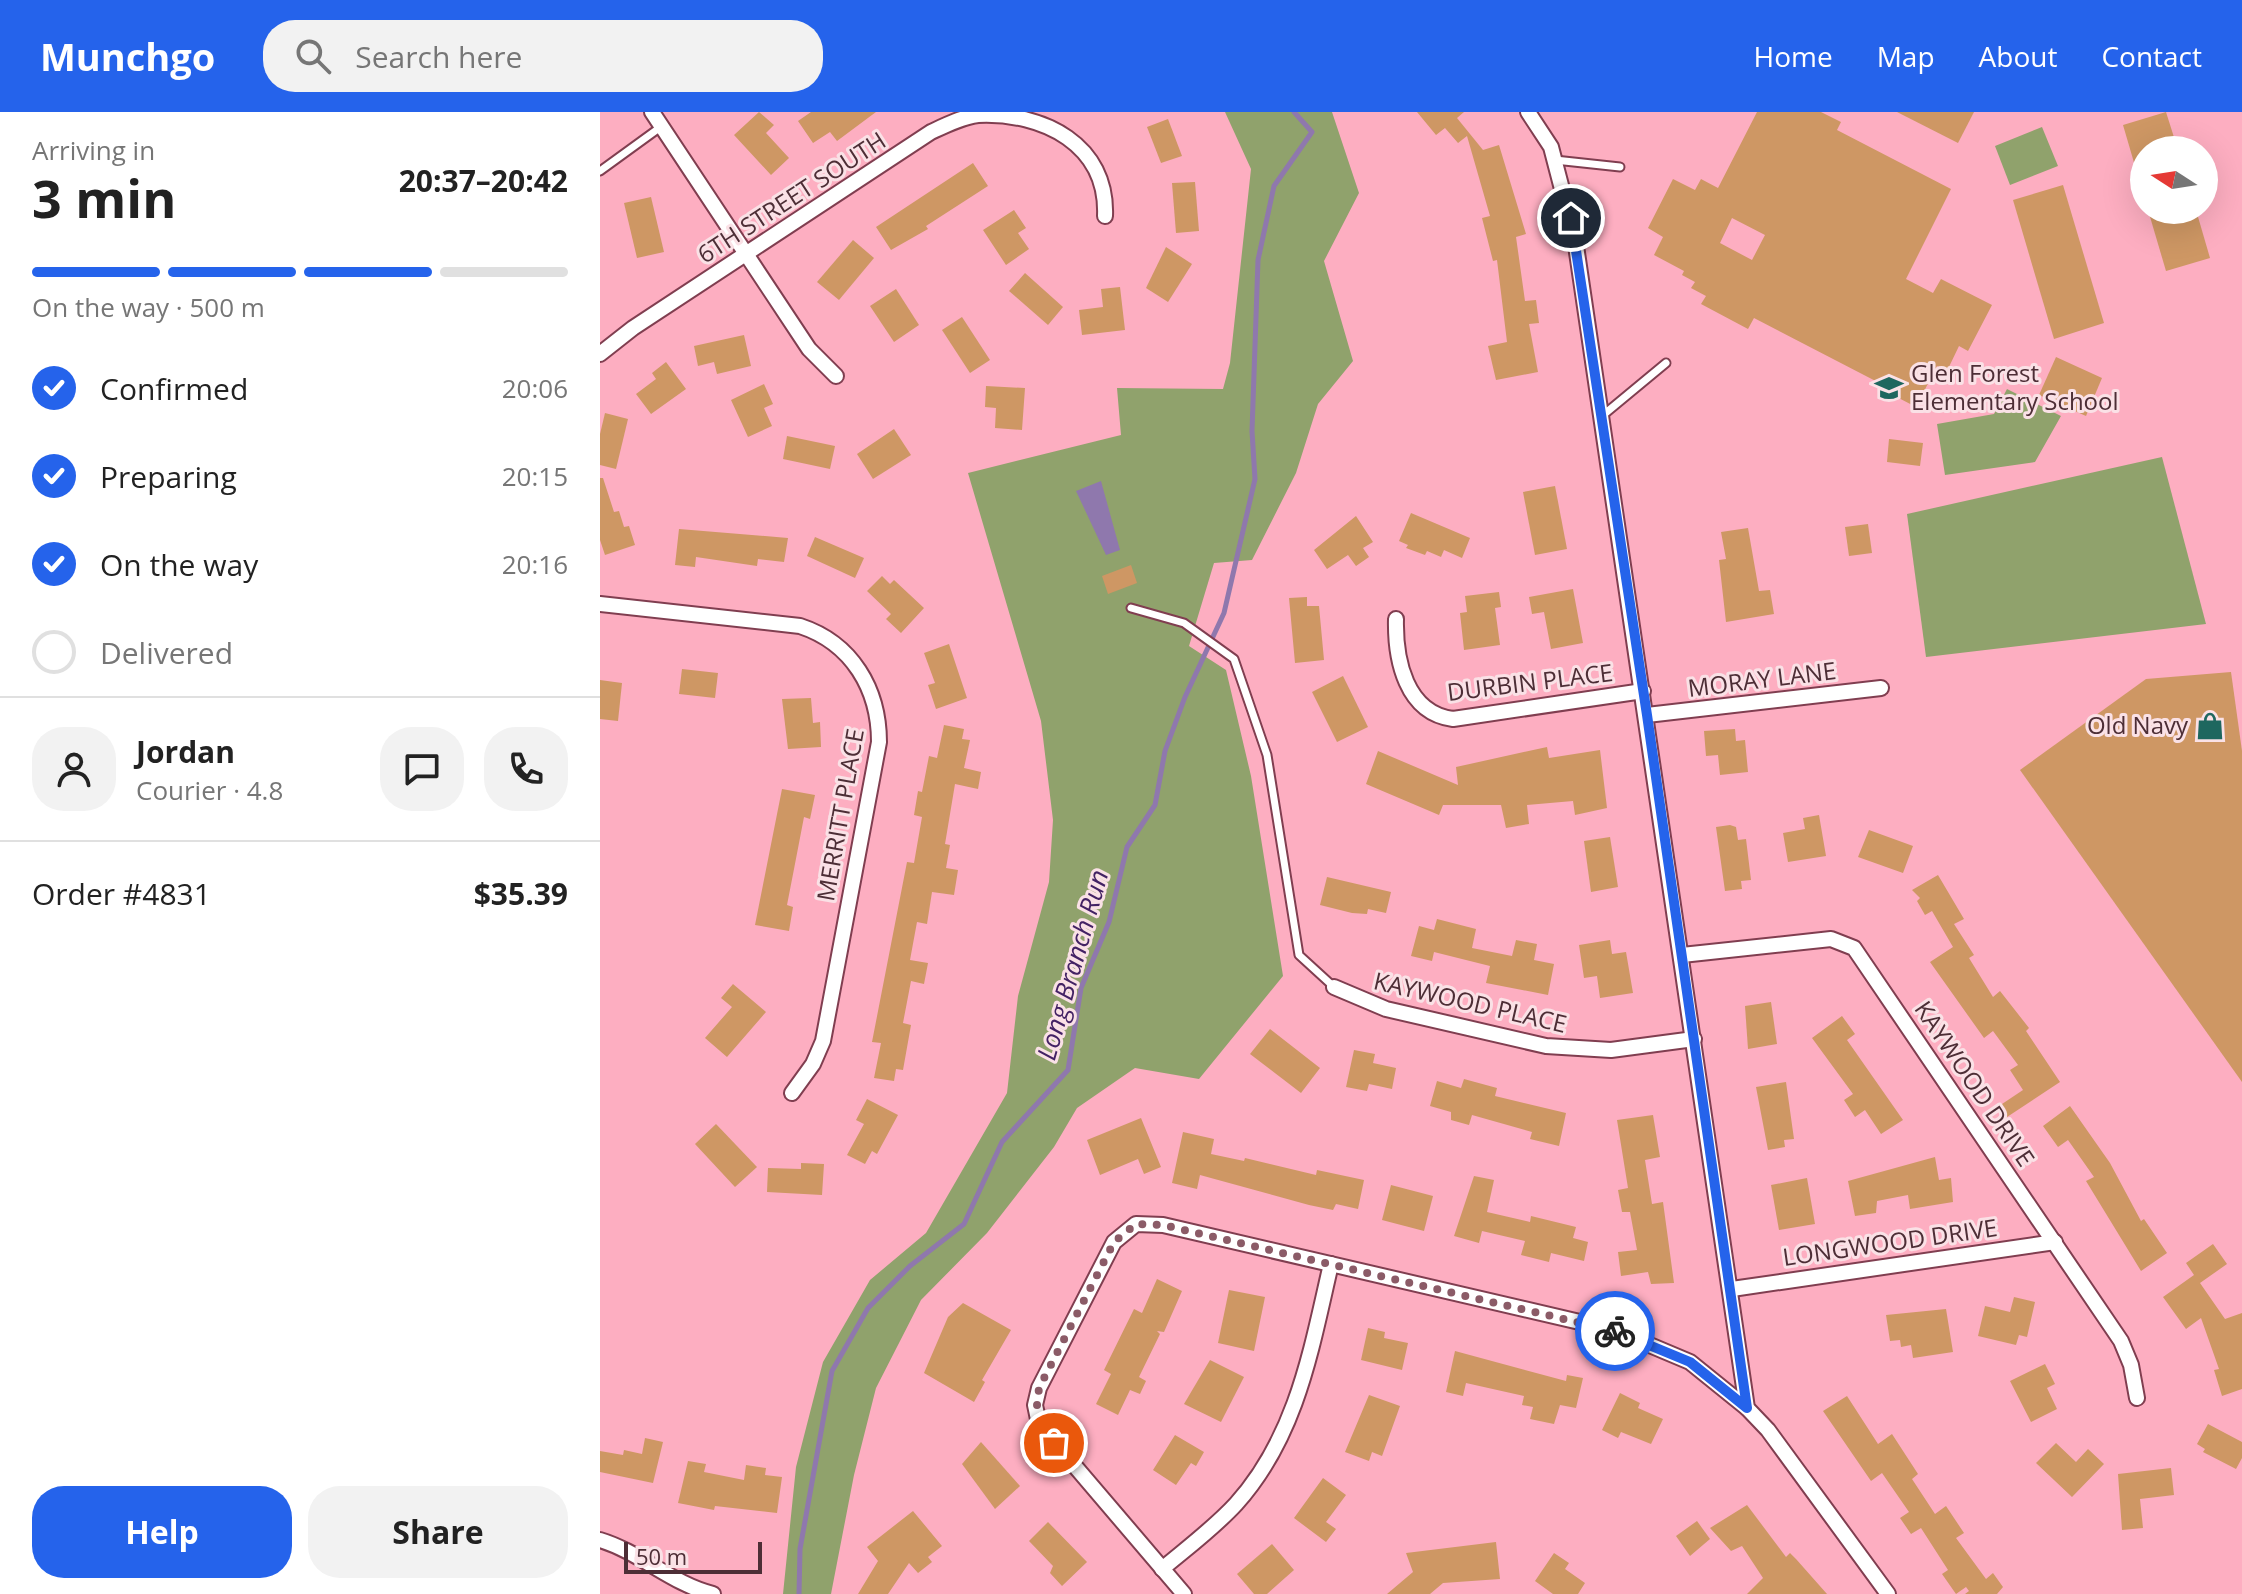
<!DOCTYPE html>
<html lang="en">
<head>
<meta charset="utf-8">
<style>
	body { margin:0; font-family:"Open Sans",sans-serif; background:#f2f2f2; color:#222; height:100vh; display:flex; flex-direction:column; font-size:30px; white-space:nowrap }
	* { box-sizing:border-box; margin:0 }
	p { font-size:26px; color:#767676 }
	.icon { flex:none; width:44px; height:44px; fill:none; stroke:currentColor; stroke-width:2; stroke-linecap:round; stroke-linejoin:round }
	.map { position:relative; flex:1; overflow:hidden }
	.panel { display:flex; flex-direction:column; background:#fff; width:600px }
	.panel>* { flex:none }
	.needle { width:52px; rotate:282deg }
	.buttons { position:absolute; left:1530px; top:24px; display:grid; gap:16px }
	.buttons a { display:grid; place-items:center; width:88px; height:88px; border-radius:50%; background:#fff; box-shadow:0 8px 32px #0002; font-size:40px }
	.scale { position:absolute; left:24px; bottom:20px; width:138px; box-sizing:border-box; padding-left:8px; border:4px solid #4d2e36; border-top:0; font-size:22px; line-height:28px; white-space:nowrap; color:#4d2e36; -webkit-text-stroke:6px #fae1e6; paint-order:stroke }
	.pin { position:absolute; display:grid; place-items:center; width:68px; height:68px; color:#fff; margin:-34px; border:4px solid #fff; border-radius:50%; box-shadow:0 2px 8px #0007 }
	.courier { position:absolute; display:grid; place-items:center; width:80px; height:80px; margin:-40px; border:6px solid #2563eb; border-radius:50%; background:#fff; color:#222; box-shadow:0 2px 10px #0007 }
	.head em { font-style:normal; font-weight:700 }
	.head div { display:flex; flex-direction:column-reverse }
	.head { display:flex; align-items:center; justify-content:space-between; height:136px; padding:0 32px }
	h1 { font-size:52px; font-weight:700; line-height:60px }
	.bar { display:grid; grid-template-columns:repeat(4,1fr); gap:12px 8px; align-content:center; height:96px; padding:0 32px }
	.bar i { height:10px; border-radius:6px; background:#e0e0e0 }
	.bar .on { background:#2563eb }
	.bar p { grid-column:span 4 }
	.line { display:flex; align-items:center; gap:20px; padding:0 32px; border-top:2px solid #e0e0e0 }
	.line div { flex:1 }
	.round { display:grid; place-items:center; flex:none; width:84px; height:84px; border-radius:32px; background:#f2f2f2 }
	ol { padding:0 32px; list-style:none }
	li { display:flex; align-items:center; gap:24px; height:88px }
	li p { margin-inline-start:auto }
	li .icon { padding:8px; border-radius:50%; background:#2563eb; color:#fff; stroke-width:4 }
	li:last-child { color:#767676 }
	li i { width:44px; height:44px; border:4px solid #e0e0e0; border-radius:50% }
	.action { display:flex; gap:16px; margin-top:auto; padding:16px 32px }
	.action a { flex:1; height:92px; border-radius:32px; background:#2563eb; color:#fff; font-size:32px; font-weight:700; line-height:92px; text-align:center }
	.action a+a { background:#f2f2f2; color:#222 }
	header { display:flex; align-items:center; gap:48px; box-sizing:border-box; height:112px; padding:0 40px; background:#2563eb; color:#fff }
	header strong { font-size:38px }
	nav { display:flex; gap:44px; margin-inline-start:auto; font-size:28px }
	.search { width:560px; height:72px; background:#f2f2f2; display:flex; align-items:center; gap:20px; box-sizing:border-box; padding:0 28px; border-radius:32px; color:#767676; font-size:30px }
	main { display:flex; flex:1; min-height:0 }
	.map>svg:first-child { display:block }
	.green { fill:#90a26c }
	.water { fill:#8f78ad }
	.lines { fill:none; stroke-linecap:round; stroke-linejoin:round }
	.stream { stroke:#8f78ad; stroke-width:5 }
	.building { fill:#ce9764; fill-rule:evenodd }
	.service-casing { stroke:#803e50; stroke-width:11 }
	.minor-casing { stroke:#803e50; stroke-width:18 }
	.service { stroke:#fff; stroke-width:7 }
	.minor { stroke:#fff; stroke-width:14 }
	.done { stroke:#8b5b67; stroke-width:8; stroke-dasharray:0 14.4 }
	.route { stroke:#2563eb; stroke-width:10 }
	.labels { text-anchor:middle; stroke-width:6; stroke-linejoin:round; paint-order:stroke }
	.street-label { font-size:24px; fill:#4d2e36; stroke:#fae1e6 }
	.poi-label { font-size:24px; fill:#4d2e36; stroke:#fae1e6; text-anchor:start }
	.water-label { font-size:26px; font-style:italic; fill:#432264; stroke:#fae1e6 }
</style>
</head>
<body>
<header>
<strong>Munchgo</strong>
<div class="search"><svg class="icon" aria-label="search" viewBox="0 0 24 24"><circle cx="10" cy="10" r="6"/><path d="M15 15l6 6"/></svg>Search here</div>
<nav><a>Home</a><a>Map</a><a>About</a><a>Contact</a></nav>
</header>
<main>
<section class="panel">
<div class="head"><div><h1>3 min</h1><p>Arriving in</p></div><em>20:37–20:42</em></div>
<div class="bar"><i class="on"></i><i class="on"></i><i class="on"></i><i></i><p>On the way · 500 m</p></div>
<ol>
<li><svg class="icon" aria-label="check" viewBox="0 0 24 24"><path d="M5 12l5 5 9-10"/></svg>Confirmed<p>20:06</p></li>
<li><svg class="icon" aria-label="check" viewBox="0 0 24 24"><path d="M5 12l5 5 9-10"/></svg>Preparing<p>20:15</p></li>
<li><svg class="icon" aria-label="check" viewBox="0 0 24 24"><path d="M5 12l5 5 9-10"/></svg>On the way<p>20:16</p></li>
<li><i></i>Delivered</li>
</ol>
<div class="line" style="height:144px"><a class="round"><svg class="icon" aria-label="person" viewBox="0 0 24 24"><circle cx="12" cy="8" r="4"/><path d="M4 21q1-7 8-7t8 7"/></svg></a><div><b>Jordan</b><p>Courier · 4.8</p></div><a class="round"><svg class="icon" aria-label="chat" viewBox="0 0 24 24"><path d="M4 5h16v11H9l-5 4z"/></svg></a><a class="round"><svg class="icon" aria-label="phone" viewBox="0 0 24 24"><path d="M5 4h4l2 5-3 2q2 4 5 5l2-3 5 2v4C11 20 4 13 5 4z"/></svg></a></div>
<div class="line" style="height:104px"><div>Order #4831</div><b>$35.39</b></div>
<div class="action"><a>Help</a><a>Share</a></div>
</section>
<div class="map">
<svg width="1642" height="1482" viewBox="0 0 1642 1482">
	<rect width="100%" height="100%" fill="#fdaec1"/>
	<g class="green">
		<polygon points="625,0 732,0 759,81 724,149 753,249 718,292 696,361 652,448 614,451 589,534 626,558 651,664 683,864 599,967 535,956 477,996 454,1035 387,1121 321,1188 276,1276 254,1363 231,1482 183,1482 196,1355 223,1250 270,1168 326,1121 407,981 418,884 449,770 453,708 441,609 368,361 521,323 517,276 623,277 630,251 651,57"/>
		<polygon points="1442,15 1458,54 1410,73 1395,34"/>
		<polygon points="1407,277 1461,304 1435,350 1345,363 1337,312 1394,302"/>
		<polygon points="1562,345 1606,512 1326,545 1307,402"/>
	</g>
	<polygon class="water" points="501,369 520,438 506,443 476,379"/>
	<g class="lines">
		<polyline class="stream" points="199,1482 200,1437 232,1259 268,1196 310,1154 364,1112 402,1030 468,958 481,876 509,810 527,735 555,693 565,639 585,585 624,501 655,367 652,319 658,148 674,74 712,20 694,0"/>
	</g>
	<g class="building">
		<polygon points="159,0 174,13 166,21 189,46 171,63 134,23"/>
		<polygon points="211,0 276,0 237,29 230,20 213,31 198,9"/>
		<polygon points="817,0 864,0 857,6 883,38 899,33 926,122 916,125 925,189 936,188 939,211 929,212 938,260 896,268 888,234 907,230 897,148 893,149 882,106 890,104 867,24 858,31 845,16 836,23"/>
		<path d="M1157,0H1221L1241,10L1237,18L1351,77L1306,167L1333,181L1341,167L1392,193L1368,239L1359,234L1347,259L1337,254L1316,295L1289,281L1291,277L1154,206L1148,217L1101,192L1106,184L1091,176L1095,170L1082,163L1084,159L1054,143L1063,125L1048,116L1073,67L1095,78L1101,67L1118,76ZM1132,106L1165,123L1152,148L1120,131Z"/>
		<polygon points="1297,0 1374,0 1358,31"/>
		<polygon points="1566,0 1578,38 1544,38 1544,71 1540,71 1523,13"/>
		<polygon points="568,7 582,44 561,51 547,15"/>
		<polygon points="373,51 388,74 326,114 328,117 291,138 276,115"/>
		<polygon points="595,70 599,119 576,121 572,71"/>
		<polygon points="1463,73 1504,211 1454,227 1413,88"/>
		<polygon points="51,85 64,140 37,146 24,91"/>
		<polygon points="414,98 426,116 418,121 429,137 406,153 383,118"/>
		<polygon points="1548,98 1596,98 1610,146 1566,159"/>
		<polygon points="253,128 274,146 239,188 217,170"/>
		<polygon points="566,135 592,152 568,190 546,176"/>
		<polygon points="425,161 463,195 448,213 409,179"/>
		<polygon points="520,175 525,218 482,223 479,198 503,195 501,177"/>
		<polygon points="296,177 319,213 294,230 270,194"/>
		<polygon points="362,205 390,248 370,261 342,218"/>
		<polygon points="144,223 151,254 117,262 114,250 98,254 94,234"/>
		<polygon points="1456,245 1502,266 1486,304 1439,283"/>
		<polygon points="66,250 86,277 51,302 36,282 56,267 52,261"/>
		<polygon points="164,272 173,292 164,296 172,314 148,325 131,288"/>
		<polygon points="386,274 425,276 422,318 395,316 396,296 385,295"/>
		<polygon points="5,301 28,307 16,357 0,353 0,322"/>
		<polygon points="294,317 311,343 273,367 257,342"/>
		<polygon points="187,324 235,334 230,357 183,347"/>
		<polygon points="1289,327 1323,331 1320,354 1287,350"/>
		<polygon points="0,366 3,366 14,400 19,399 24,415 29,414 35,433 5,443 0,428"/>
		<polygon points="955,374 967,437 935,443 923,380"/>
		<polygon points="811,401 870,426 862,446 844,438 841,445 827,439 825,443 806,436 808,433 799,429"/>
		<polygon points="756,404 773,430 763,436 769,445 756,454 748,443 727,457 714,438"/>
		<polygon points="1268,412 1272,441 1249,444 1245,415"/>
		<polygon points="1148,416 1159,479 1170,478 1174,502 1126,510 1119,448 1126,447 1121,420"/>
		<polygon points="79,417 188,426 184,450 158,447 157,454 96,445 95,455 75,453"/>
		<polygon points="215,425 264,446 255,466 207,444"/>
		<polygon points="531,453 537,471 508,482 502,464"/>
		<polygon points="282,464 290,472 294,468 324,496 301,521 286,507 291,502 267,479"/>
		<polygon points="973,477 983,531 951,537 944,500 932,502 929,485"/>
		<polygon points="899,480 901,495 895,496 900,533 864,538 860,501 867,500 865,484"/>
		<polygon points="707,485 707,494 719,494 724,548 695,551 689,486"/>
		<polygon points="349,532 367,586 336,597 328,573 335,571 324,541"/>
		<polygon points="82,557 118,561 115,586 79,582"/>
		<polygon points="1631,560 1642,639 1642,970 1420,658 1546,567"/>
		<polygon points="743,564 768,615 737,630 712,580"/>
		<polygon points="0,568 22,571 18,609 0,607"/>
		<polygon points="211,586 213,611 220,610 221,635 188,637 182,587"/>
		<polygon points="344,613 364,617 362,627 370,628 364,656 381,660 378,677 355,672 345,732 350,733 346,756 358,758 354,783 332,780 327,812 317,810 310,848 328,851 324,872 311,869 303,911 311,913 303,958 296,957 294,969 274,966 281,931 272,930 307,750 314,751 322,705 314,703 318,679 322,680 329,644 337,646"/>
		<polygon points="1135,617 1136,629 1145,628 1148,660 1120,663 1118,643 1106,644 1104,619"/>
		<polygon points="947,635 949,646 1000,638 1007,696 975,703 973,689 927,693 929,712 906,716 901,693 843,693 839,703 766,672 778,639 858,673 856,655"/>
		<polygon points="182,677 215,683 210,707 204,705 194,757 187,793 193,795 189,819 155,813"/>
		<polygon points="1219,703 1226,744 1188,750 1183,721 1205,717 1203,706"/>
		<polygon points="1130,713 1136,715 1138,728 1146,727 1151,768 1141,769 1142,777 1125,779 1116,715"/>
		<polygon points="1269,718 1313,734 1303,761 1258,745"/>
		<polygon points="1010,725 1018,775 991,780 984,729"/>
		<polygon points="1338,763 1364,807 1354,812 1374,843 1369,846 1393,885 1400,879 1429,916 1426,919 1460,970 1404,1007 1396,996 1423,978 1410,958 1418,953 1393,919 1384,926 1330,850 1353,835 1332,799 1325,803 1317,789 1320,786 1312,778"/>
		<polygon points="727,765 791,780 786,801 768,797 767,802 752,801 720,793"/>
		<polygon points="837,807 876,817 872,836 912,844 916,828 937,832 934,848 954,852 948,883 886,871 890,854 834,840 832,849 811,844 819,814 834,818"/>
		<polygon points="1010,828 1012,842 1026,840 1033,881 1000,886 997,864 984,866 979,833"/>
		<polygon points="133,872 166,900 127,945 105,926 132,895 121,886"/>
		<polygon points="1171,890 1177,932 1148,937 1145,894"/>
		<polygon points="1242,904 1255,922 1247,928 1303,1008 1281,1022 1265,998 1255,1005 1244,988 1253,982 1212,926"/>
		<polygon points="670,917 720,956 701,981 650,942"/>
		<polygon points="754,938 775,942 773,951 796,956 792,977 769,972 767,979 746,975"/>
		<polygon points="864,967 897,976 895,984 966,1001 959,1034 930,1027 932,1020 872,1003 869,1013 851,1008 851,1000 830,994 837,969 861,976"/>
		<polygon points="1186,970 1194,1027 1184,1028 1185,1035 1168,1038 1156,975"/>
		<polygon points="267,987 298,1003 277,1042 272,1039 265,1052 247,1043 264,1012 256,1008"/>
		<polygon points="1470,994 1510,1051 1541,1109 1544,1107 1567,1141 1541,1159 1486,1069 1494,1065 1468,1028 1458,1035 1443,1014"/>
		<polygon points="1053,1003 1060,1045 1045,1048 1052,1092 1063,1090 1074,1171 1051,1172 1048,1160 1021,1164 1018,1140 1037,1138 1030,1100 1022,1100 1018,1078 1028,1076 1017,1008"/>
		<polygon points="541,1006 561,1055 544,1062 538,1047 500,1063 487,1028"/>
		<polygon points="116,1012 157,1055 135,1075 95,1032"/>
		<polygon points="583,1020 614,1027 611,1042 644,1049 645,1046 716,1063 717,1058 764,1068 758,1097 736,1092 733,1098 709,1093 600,1063 597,1077 572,1071"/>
		<polygon points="1335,1045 1339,1068 1351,1066 1353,1090 1310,1097 1308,1083 1277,1089 1276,1101 1255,1104 1248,1069"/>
		<polygon points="201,1051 224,1052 222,1083 167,1080 168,1056 201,1057"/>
		<polygon points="874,1064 894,1068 887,1100 930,1110 931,1104 976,1115 973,1126 988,1130 984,1149 951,1141 949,1150 921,1143 925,1129 882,1119 879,1131 854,1124"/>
		<polygon points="1207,1066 1215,1112 1179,1118 1171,1073"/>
		<polygon points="791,1073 833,1084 824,1119 782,1108"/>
		<polygon points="1613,1132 1627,1152 1600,1171 1625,1207 1642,1201 1642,1277 1622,1284 1614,1258 1619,1257 1601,1206 1586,1217 1563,1185 1594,1163 1586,1151"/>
		<polygon points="557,1167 582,1179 564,1220 557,1219 560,1222 539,1265 546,1269 540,1282 530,1278 518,1303 496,1292 511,1262 504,1258 534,1197 542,1201"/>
		<polygon points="629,1178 665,1185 654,1239 618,1231"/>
		<polygon points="1414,1185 1435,1190 1427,1225 1419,1223 1416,1233 1378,1224 1385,1194 1410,1200"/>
		<polygon points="363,1191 411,1218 382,1268 385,1270 374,1290 324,1261 348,1205"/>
		<polygon points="1346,1197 1353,1240 1313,1246 1311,1233 1301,1235 1300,1228 1290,1229 1286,1203"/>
		<polygon points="768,1216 785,1220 784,1226 808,1231 802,1258 761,1248"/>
		<polygon points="855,1239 966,1269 967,1263 983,1266 976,1296 960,1293 954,1312 930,1307 933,1295 922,1293 924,1284 866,1271 863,1284 846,1280"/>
		<polygon points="610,1248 644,1265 621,1310 584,1292"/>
		<polygon points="1445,1252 1455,1272 1447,1276 1457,1297 1431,1310 1410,1269"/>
		<polygon points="1020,1281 1040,1291 1038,1296 1063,1307 1051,1332 1021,1320 1018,1326 1002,1318"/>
		<polygon points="769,1283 800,1294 782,1344 772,1340 769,1349 745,1340"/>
		<polygon points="1247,1284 1278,1332 1292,1322 1318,1362 1312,1367 1335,1402 1346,1394 1364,1421 1356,1426 1386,1467 1393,1461 1403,1475 1397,1482 1365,1482 1369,1479 1366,1475 1356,1482 1342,1462 1348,1458 1321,1416 1311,1422 1300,1406 1309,1400 1282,1361 1271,1369 1223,1299"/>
		<polygon points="1608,1312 1642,1330 1642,1346 1636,1357 1603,1340 1605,1337 1597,1332"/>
		<polygon points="575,1323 604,1340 596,1354 591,1351 576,1373 553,1358"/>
		<polygon points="45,1326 63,1330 53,1371 0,1360 0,1339 23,1343 24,1338 42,1342"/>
		<polygon points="381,1330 420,1374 395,1397 362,1352"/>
		<polygon points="1456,1331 1476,1350 1488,1337 1504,1352 1472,1385 1436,1351"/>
		<polygon points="88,1349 106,1352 104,1360 144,1368 146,1353 166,1356 165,1363 182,1365 177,1401 115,1394 114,1398 78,1391"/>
		<polygon points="1571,1356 1574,1383 1540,1387 1543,1416 1522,1418 1518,1362"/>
		<polygon points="723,1366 746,1383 726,1410 736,1417 726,1430 694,1406"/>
		<polygon points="1147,1393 1186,1445 1190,1441 1196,1447 1227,1482 1147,1482 1163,1466 1142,1434 1131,1439 1110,1416"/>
		<polygon points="313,1399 342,1434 328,1445 332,1450 318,1461 309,1451 288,1482 258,1482 278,1449 267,1435"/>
		<polygon points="1097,1409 1110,1427 1090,1444 1076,1424"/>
		<polygon points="448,1410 487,1450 462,1474 450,1461 453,1454 429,1429"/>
		<polygon points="896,1430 900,1467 843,1471 830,1482 787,1482 813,1460 806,1441"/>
		<polygon points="672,1432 694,1458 667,1482 654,1482 637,1462"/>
		<polygon points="954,1441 969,1451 965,1457 985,1471 978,1482 953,1482 935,1469"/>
	</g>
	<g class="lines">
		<defs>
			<g id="service">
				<polyline points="955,48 1020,55"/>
				<polyline points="0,59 62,14"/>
				<polyline points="1002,304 1066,251"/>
				<polyline points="531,496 584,511 634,547 667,643 699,843 734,875"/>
			</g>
			<g id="minor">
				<polyline points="52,0 209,237 236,264"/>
				<polyline points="928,0 951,35 975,127 1147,1296 1168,1318 1288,1482"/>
				<path d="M0,242L33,216L331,20C346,13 362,5 378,3C444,0 508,33 505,104"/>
				<path d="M0,492L200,514C252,531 279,577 279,630L223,929L213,952L192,981"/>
				<path d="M796,507C795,548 806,601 853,607L1043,579"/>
				<polyline points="1047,603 1281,576"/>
				<polyline points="1082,843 1231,827 1254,836 1521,1229 1531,1253 1537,1286"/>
				<polyline points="734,875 786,897 946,934 1011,938 1094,927"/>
				<polyline points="1132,1177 1455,1130"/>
				<path d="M0,1428C40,1440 72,1472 113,1482"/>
				<path d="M562,1457C587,1436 614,1416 636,1392C697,1324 711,1238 731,1152"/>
				<polyline points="584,1482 439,1312 435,1293 439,1276 514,1130 536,1112 563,1113 1014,1218 1090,1250 1147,1296"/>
			</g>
		</defs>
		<use href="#service" class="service-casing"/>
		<use href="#minor" class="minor-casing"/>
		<use href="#service" class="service"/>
		<use href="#minor" class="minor"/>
	</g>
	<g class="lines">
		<polyline class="done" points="454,1331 436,1302 439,1276 514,1130 536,1112 563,1113 1015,1219"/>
		<polyline class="route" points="971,106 1047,603 1147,1296 1090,1250 1015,1219"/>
	</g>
	<defs>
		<symbol id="school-bare" viewBox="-9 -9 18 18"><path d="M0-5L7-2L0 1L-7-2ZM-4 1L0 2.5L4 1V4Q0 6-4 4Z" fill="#1e675f" stroke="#fae1e6" stroke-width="2.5" paint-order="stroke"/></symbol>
		<symbol id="shop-bare" viewBox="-9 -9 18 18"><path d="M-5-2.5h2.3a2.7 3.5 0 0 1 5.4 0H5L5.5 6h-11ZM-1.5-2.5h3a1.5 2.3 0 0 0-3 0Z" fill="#1e675f" stroke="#fae1e6" stroke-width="2.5" paint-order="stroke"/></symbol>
	</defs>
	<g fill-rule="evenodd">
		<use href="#school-bare" x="1269" y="256" width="40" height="40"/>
		<use href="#shop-bare" x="1590" y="594" width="40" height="40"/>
	</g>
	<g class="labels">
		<g class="street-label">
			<text transform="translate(192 86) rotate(-33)" y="8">6TH STREET SOUTH</text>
			<text transform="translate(1162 568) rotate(-7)" y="8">MORAY LANE</text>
			<text transform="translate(930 571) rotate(-7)" y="8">DURBIN PLACE</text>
			<text transform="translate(241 703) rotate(-80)" y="8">MERRITT PLACE</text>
			<text transform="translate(870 891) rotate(13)" y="8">KAYWOOD PLACE</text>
			<text transform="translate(1374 972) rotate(56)" y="8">KAYWOOD DRIVE</text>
			<text transform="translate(1290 1131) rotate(-8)" y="8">LONGWOOD DRIVE</text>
		</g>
		<g class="poi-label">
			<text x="1311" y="270">Glen Forest<tspan x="1311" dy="28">Elementary School</tspan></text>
			<text x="1588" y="622" text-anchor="end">Old Navy</text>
		</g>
		<g class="water-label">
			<text transform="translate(473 853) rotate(-74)" y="9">Long Branch Run</text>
		</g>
	</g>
</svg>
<div class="buttons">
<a><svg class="needle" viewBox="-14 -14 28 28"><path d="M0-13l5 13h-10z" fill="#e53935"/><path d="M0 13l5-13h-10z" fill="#767676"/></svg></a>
</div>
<div class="scale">50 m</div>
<div class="pin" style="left:454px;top:1331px;background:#ea580c"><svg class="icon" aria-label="bag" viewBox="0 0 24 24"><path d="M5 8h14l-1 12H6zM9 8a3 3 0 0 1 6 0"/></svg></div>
<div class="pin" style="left:971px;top:106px;background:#1f2937"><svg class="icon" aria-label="home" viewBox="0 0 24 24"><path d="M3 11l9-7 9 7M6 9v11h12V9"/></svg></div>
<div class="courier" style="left:1015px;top:1219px"><svg class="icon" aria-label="bike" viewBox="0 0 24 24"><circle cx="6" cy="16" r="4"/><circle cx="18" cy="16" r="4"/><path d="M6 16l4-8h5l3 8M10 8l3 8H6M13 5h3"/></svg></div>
</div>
</main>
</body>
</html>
